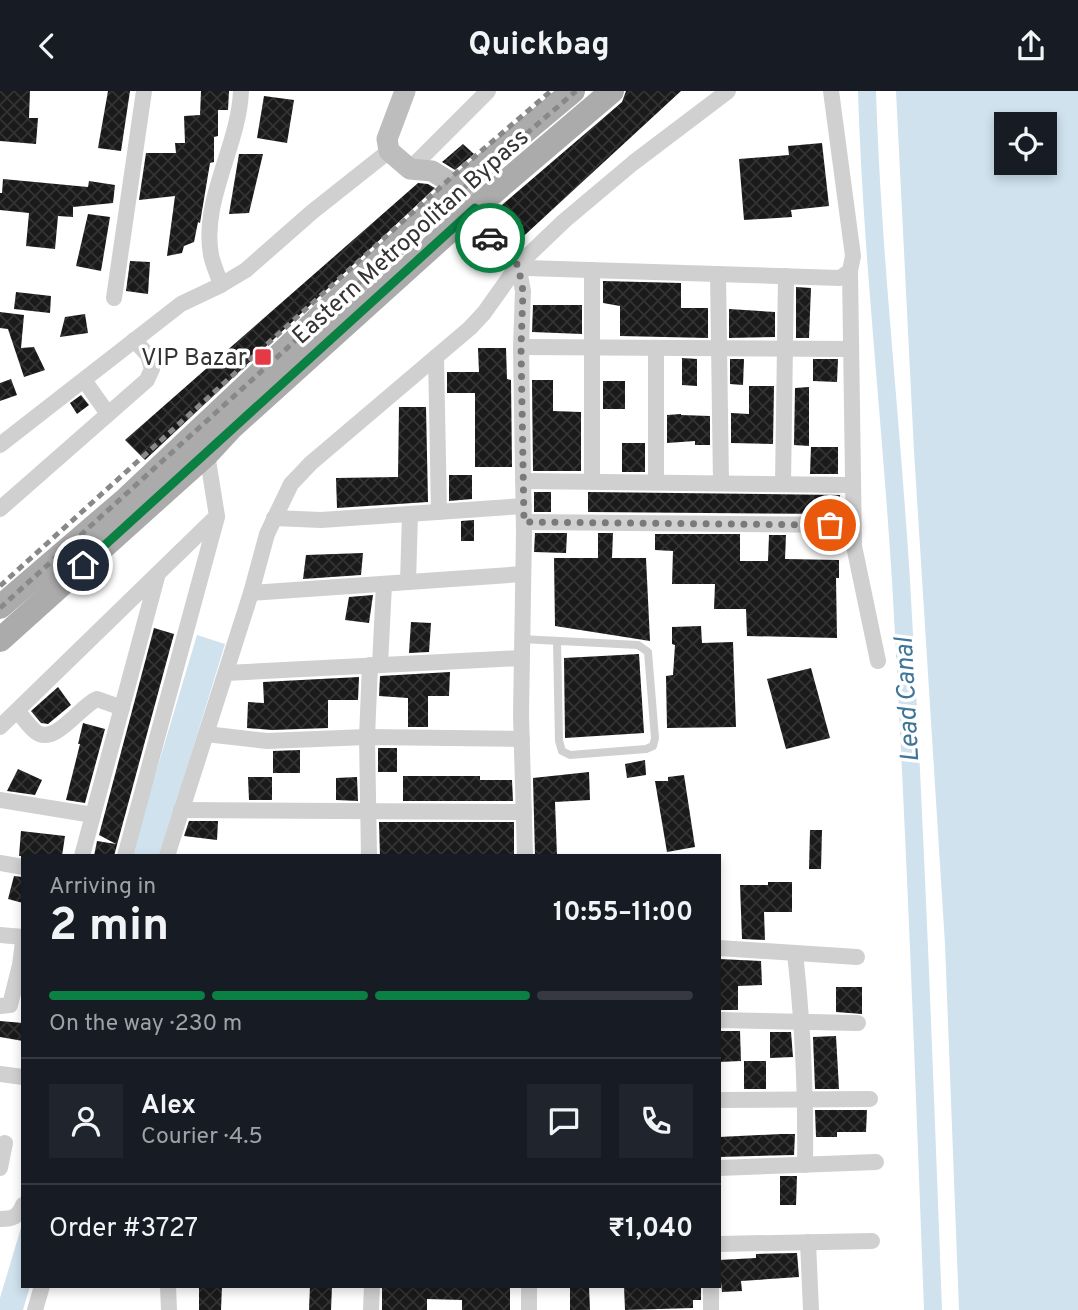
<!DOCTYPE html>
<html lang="en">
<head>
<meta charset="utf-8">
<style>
	body { margin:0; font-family:Overpass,sans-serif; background:#20242c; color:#f1f3f6; height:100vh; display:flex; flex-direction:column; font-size:26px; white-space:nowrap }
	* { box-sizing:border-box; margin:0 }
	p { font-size:23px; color:#9ea1a6 }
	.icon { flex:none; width:38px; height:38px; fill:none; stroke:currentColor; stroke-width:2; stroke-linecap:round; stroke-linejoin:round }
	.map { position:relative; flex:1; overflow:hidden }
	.details { position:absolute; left:21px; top:763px; width:700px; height:434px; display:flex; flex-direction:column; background:#171b24; border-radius:0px; box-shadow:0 4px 10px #0003 }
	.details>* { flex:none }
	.fabs { position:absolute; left:994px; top:21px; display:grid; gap:14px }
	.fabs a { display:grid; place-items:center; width:63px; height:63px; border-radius:0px; background:#171b24; box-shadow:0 4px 10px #0003; font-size:35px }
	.pin { position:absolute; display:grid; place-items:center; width:60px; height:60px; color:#fff; margin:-30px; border:4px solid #fff; border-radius:50%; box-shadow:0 2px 7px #0007 }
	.courier { position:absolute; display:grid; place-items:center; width:70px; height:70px; margin:-35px; border:5px solid #0b8043; border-radius:50%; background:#fff; color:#222; box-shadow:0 2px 9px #0007 }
	.overview em { font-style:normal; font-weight:700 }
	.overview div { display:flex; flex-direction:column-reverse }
	.overview { display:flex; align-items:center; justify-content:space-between; height:119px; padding:0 28px }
	h1 { font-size:46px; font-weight:700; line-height:52px }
	.bar { display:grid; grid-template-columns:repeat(4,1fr); gap:10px 7px; align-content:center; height:84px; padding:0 28px }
	.bar i { height:9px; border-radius:5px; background:#363941 }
	.bar .active { background:#0b8043 }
	.bar p { grid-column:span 4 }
	.line { display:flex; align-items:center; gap:18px; padding:0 28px; border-top:2px solid #363941 }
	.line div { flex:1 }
	.round { display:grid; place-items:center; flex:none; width:74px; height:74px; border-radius:0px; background:#20242c }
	header { display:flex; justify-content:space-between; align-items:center; height:91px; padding:0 28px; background:#171b24; font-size:32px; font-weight:700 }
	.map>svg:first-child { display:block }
	.water { fill:#cfe2ee; fill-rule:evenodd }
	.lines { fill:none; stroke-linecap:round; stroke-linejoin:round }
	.canal { stroke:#cfe2ee; stroke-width:18 }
	.building { fill:url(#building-cross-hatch) }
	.lane { stroke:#d0d0d0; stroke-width:8 }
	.street { stroke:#d0d0d0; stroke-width:16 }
	.secondary { stroke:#bdbdbd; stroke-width:21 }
	.primary { stroke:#ababab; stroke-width:24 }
	.rail { stroke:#888; stroke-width:5; stroke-dasharray:7 5; stroke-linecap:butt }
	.done { stroke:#7a7a7a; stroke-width:7; stroke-dasharray:0 12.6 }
	.route { stroke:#0b8043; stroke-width:9 }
	.poi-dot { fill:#e63946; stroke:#fff; stroke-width:2.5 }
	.labels { text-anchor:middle; stroke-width:7; stroke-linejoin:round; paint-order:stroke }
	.street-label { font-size:24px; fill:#333; stroke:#fff }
	.poi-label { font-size:24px; fill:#333; stroke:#fff; text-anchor:end }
	.water-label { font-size:26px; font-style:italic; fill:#3f7597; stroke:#fff }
</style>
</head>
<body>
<header><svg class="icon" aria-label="back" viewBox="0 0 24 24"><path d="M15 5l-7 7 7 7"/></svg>Quickbag<svg class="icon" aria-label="share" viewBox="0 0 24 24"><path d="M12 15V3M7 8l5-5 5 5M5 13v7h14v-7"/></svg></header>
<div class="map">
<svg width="1078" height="1219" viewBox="0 0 1078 1219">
	<defs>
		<pattern id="building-cross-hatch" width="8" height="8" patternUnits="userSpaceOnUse" patternTransform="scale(1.75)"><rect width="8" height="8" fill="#1a1a1a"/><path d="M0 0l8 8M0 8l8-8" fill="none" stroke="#333"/></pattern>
	</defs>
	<rect width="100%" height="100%" fill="#fff"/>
	<g class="water">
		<path d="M896,0H1078V1219H959L945,853L914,360ZM1006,33H1045V72H1006Z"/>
		<polygon points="197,544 225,553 160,765 131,765"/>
		<polygon points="23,1130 23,1195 30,1195 23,1219 0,1219 0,1207"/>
	</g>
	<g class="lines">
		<path class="canal" d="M867,0C872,164 891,326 901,490C915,733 924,976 933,1219"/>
	</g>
	<g class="building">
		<polygon points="0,0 30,0 29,27 38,27 36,53 0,50"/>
		<polygon points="108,0 130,0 121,60 98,57"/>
		<polygon points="201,0 229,0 228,19 218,19 218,45 214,46 214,71 210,72 200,132 198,131 194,151 184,155 182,162 167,165 175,105 139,109 146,62 176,62 175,52 185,52 184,25 200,24"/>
		<polygon points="626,0 681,0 514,154 496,119 622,11"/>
		<polygon points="264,5 294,9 287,52 257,47"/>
		<polygon points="822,52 829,115 791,119 792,126 744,129 739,68 789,64 788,55"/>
		<polygon points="463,53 474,63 455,79 442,71"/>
		<polygon points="239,63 263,63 249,122 229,123"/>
		<polygon points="3,88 88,96 89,90 115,94 113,112 73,116 73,126 58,125 55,158 26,155 29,122 0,119 0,102 2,102"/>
		<polygon points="418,92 428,93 435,97 145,369 125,349"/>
		<polygon points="88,123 110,126 101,180 76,175"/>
		<polygon points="130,170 150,171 148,203 126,200"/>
		<polygon points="603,190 681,192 681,217 708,217 708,247 620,245 620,215 603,212"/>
		<polygon points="796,196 811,197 809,247 796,247"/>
		<polygon points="16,201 51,205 50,222 14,218"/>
		<polygon points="533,214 582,214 582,243 532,241"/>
		<polygon points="729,218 775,221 775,246 729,247"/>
		<polygon points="0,221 24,224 21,257 34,256 45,279 24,286 8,238 0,237"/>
		<polygon points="85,223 88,242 60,246 65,226"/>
		<polygon points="478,257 506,257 507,288 511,289 512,376 475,376 475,302 447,302 447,281 479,281"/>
		<polygon points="682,267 697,268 697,295 682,294"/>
		<polygon points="730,268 744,268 743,294 730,293"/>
		<polygon points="813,268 838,268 837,291 813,290"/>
		<polygon points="11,288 17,304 0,310 0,292"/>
		<polygon points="532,289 553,289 553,320 581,321 581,380 533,380"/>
		<rect x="603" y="290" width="22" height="28"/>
		<polygon points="749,295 774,295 773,353 731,352 731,322 749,323"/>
		<polygon points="809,296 809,355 794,354 795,297"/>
		<polygon points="81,304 89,314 77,323 70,312"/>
		<polygon points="399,316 426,316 428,411 337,417 336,387 398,386"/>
		<polygon points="681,323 681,324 710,325 710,354 695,354 695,350 667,352 667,324"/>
		<rect x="622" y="352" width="23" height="29"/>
		<polygon points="811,356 838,356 838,383 810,383"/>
		<polygon points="449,384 472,384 472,408 449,410"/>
		<rect x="534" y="401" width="17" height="20"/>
		<polygon points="588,401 840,404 840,423 588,421"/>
		<polygon points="474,429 474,450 461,450 461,430"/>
		<polygon points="535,442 567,442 566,462 534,461"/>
		<polygon points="598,442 613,442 612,467 646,467 650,550 555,535 554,467 598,467"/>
		<polygon points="655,443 740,443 740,470 768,470 769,444 786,444 785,468 839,469 839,487 836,487 837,547 747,545 746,518 714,518 715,493 672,493 673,460 655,459"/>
		<polygon points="363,462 361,484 303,488 306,464"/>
		<polygon points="373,504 369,532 345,529 349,506"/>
		<polygon points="411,531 431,532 429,561 409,562"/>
		<polygon points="701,535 702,552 733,551 736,636 667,637 666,585 673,584 675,554 672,553 672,536"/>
		<polygon points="154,537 174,543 114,765 94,765 97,750 116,753 99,744"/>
		<polygon points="639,563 644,642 565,647 564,567"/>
		<polygon points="811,577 830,647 786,658 767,588"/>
		<polygon points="450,581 449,605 428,605 428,636 408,636 408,607 379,605 380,585"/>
		<polygon points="359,586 358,609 328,609 328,637 272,639 247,637 248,611 264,612 263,591"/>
		<polygon points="58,596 71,614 48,633 41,632 31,620"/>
		<polygon points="83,632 105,638 85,712 66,709 80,653 78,653"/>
		<rect x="378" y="657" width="19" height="24"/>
		<polygon points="300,659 300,682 273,682 273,660"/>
		<polygon points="645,669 646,684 627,687 625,673"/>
		<polygon points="18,678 42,689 35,704 7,700"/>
		<polygon points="589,681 590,709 555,711 557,765 535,765 533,687"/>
		<polygon points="684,684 695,756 667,761 655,690 668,690 668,686"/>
		<polygon points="403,685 480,685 480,689 512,689 513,710 403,710"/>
		<polygon points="248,686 272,686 272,709 249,709"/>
		<polygon points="357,686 358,710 336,709 336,687"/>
		<polygon points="189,730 218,730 217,749 184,745"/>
		<polygon points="379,731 514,731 514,765 380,765"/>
		<polygon points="810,739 822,739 821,778 809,778"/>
		<polygon points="21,740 65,745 62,765 19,765"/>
		<polygon points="14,785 23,786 23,812 8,808"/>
		<polygon points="768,791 792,791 792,821 764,821 765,849 742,848 740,794 768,794"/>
		<polygon points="719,868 761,870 762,894 738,895 738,919 719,919"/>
		<polygon points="836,896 862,896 862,923 836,921"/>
		<polygon points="0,930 23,932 23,950 0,946"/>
		<polygon points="719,940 740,940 741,970 719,971"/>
		<polygon points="770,941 791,941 793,966 770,967"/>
		<polygon points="836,945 839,998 815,998 813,946"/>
		<rect x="744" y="970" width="22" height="28"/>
		<polygon points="815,1019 867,1019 866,1041 837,1041 837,1046 816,1046"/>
		<polygon points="781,1043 795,1043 794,1064 719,1066 719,1046"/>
		<polygon points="780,1085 797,1085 796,1114 780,1114"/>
		<polygon points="797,1162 799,1186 741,1190 742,1200 722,1201 719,1169 756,1167 756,1163"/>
		<polygon points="199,1195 222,1195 221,1219 199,1219"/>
		<polygon points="310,1195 332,1195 331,1219 309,1219"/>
		<polygon points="382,1195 510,1195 510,1219 462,1219 462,1209 427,1208 427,1219 382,1219"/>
		<polygon points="570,1195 589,1195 590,1219 570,1219"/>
		<polygon points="624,1195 701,1195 701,1209 693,1209 693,1217 625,1219"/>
	</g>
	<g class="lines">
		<polyline class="lane" points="521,548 638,554 648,561 655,647 653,655 646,658 570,664 562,660 559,650 557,550"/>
		<g class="street">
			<polyline points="410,78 488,0"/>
			<path d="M475,117C485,141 499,167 526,177L840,187L850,180L853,165L831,0"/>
			<polyline points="518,174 523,200 521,256 524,442 521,624 525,765"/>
			<polyline points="850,180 854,455 878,570"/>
			<polyline points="718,183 721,392"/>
			<path d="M221,194C218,184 213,174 211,164C201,110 239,54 241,0"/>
			<polyline points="114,207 144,0"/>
			<polyline points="521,256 851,258"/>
			<polyline points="656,257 656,390"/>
			<polyline points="436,266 439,421"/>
			<polyline points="84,289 108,323"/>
			<polyline points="0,354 181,213 221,194 246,179 312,121 389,60"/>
			<polyline points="592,389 592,179"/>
			<polyline points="523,390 853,394"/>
			<polyline points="783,393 786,185"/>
			<polyline points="0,418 147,289 152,278 148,264 134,249"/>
			<polyline points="274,427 321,429 524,415"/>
			<polyline points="524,431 853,434"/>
			<polyline points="408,491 410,423"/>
			<polyline points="251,502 523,483"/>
			<polyline points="380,574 384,493"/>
			<polyline points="226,582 521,567"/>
			<path d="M17,620C23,626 29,636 36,641C55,655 80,615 97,608L122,617"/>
			<polyline points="0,636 217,425 207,363"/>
			<polyline points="206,643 267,650 367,646 522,648"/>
			<polyline points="0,709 93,724"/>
			<polyline points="181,719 524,721"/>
			<polyline points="82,765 157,486"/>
			<polyline points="125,765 217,426"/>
			<polyline points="167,765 251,502 267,443 291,393 311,372 470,237 484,222 518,174 564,130 633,72 728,0"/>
			<polyline points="369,765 367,646 370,574"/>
			<polyline points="0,772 23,776"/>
			<polyline points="0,844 23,846"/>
			<polyline points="719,857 857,866"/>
			<path d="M795,862C803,933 806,1002 805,1074"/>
			<polyline points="0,915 10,914 20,874 23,851"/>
			<polyline points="719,929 858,932"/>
			<polyline points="0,983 23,986"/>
			<polyline points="719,1009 870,1008"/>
			<polyline points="0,1077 5,1052"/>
			<polyline points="719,1077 876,1071"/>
			<path d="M0,1128C13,1128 18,1126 23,1114"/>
			<polyline points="808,1151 811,1219"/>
			<polyline points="719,1153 872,1150"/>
			<polyline points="168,1195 169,1219"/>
			<polyline points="529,1195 529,1219"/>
			<polyline points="711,1195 711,1219"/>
			<polyline points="35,1219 42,1195"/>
			<polyline points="371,1219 372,1195"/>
		</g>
		<polyline class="secondary" points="405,0 387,48 389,60 410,78 432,80 458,96 475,117"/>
		<g class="primary">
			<polyline points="0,516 126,408 458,96 573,0"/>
			<polyline points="0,549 207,363 231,337 475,117 612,0"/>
		</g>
		<g class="rail">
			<polyline points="0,495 465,74 551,0"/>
			<polyline points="0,517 475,87 576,0"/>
		</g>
	</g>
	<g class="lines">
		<polyline class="done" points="490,147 509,168 518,174 523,200 521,256 524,431 830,434"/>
		<polyline class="route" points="83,474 475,117 490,147"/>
	</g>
	<rect class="poi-dot" x="254" y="257" width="18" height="18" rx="3.5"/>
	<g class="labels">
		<g class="street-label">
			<text transform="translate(410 145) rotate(-42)" y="8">Eastern Metropolitan Bypass</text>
		</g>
		<g class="poi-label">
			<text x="247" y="274">VIP Bazar</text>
		</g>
		<g class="water-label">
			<text transform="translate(906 609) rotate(-93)" y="9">Lead Canal</text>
		</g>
	</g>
</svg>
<div class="fabs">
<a><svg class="icon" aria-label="locate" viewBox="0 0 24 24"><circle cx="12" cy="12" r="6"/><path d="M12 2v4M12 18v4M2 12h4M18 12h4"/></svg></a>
</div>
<div class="pin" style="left:830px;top:434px;background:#ea580c"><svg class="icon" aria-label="bag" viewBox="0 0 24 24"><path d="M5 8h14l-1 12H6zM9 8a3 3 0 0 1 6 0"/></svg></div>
<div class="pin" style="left:83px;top:474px;background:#1f2937"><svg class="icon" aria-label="home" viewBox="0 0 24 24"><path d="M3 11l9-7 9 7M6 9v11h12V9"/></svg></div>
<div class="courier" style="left:490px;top:147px"><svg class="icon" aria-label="car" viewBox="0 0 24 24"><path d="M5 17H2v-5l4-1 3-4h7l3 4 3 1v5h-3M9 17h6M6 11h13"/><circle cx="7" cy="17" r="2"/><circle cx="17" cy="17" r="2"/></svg></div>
<section class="details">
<div class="overview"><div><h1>2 min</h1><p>Arriving in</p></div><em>10:55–11:00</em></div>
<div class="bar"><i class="active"></i><i class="active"></i><i class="active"></i><i></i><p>On the way · 230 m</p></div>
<div class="line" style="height:126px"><a class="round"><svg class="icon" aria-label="person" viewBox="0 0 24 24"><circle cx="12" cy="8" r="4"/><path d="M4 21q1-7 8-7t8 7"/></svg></a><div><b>Alex</b><p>Courier · 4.5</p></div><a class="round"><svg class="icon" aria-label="chat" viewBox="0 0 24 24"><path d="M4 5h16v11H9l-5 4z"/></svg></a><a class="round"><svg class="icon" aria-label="phone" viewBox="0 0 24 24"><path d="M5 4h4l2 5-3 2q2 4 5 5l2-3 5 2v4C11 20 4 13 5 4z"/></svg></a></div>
<div class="line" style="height:91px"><div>Order #3727</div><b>₹1,040</b></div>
</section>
</div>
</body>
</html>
